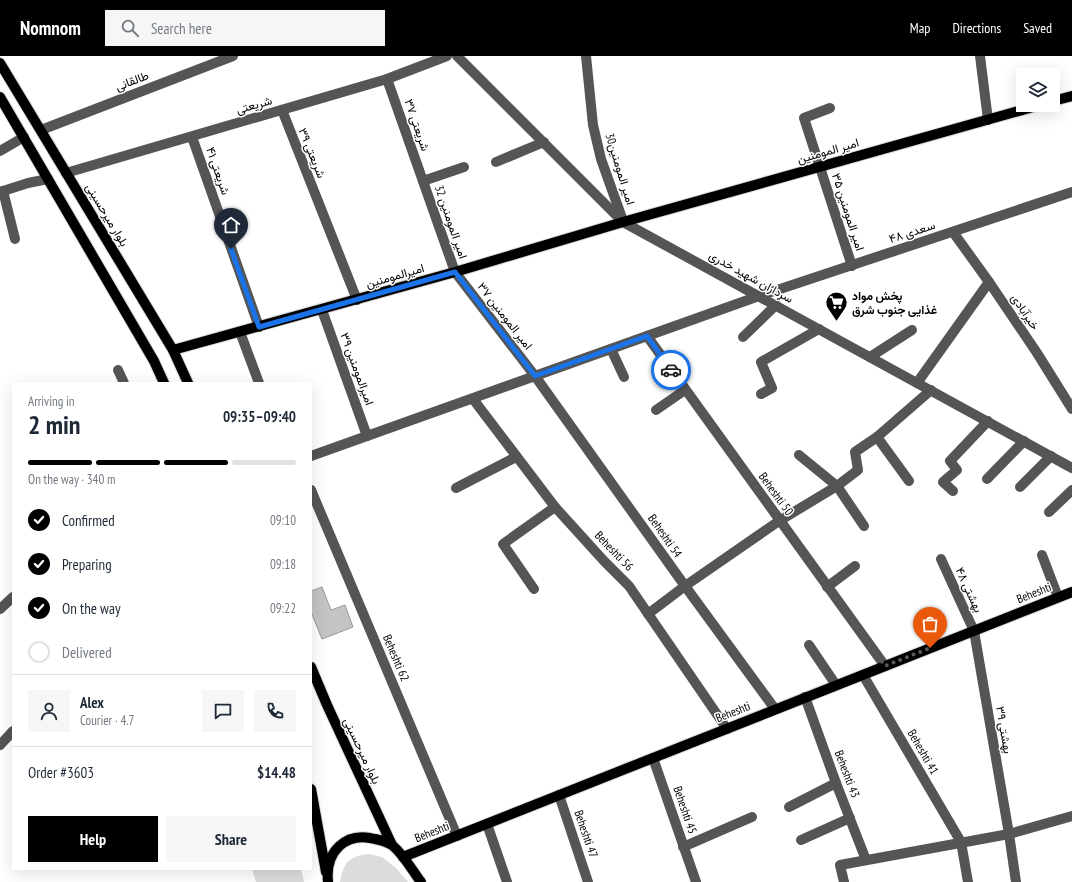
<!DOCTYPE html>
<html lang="en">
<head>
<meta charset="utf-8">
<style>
	body { margin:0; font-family:"PT Sans Narrow",Vazirmatn,sans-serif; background:#f6f6f7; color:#1f2937; height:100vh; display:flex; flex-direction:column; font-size:15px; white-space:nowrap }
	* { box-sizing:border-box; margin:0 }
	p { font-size:13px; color:#747a83 }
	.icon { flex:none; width:22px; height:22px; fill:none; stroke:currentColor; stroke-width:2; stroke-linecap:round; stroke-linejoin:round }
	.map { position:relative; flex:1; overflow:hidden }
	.sheet { position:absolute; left:12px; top:326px; width:300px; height:488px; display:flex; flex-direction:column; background:#fff; border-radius:0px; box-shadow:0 4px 16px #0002 }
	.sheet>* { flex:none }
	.controls { position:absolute; left:1016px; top:12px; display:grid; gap:8px }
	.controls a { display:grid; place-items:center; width:44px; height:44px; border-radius:0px; background:#fff; box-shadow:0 4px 16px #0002; font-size:20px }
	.pin { position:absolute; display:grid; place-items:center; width:34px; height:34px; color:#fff; margin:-41px -17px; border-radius:50% 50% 50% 0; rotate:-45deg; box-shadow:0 0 4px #0007 }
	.pin .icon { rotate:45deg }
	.courier { position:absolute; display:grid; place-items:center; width:40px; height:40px; margin:-20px; border:3px solid #1a73e8; border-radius:50%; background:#fff; color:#222; box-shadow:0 1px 5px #0007 }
	.headline em { font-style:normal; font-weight:600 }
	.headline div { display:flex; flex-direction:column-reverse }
	.headline { display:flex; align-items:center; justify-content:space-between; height:68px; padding:0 16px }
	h1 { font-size:26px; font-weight:600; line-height:30px }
	.bar { display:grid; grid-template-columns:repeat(4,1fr); gap:6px 4px; align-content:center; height:48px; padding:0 16px }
	.bar i { height:5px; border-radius:3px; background:#e0e1e3 }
	.bar .current { background:#000 }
	.bar p { grid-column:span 4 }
	.line { display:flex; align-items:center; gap:10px; padding:0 16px; border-top:1px solid #e0e1e3 }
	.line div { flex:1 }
	.round { display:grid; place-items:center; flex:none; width:42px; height:42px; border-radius:0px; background:#f6f6f7 }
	ol { padding:0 16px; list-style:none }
	li { display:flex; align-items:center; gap:12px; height:44px }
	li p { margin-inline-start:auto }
	li .icon { padding:4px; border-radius:50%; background:#000; color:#fff; stroke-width:4 }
	li:last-child { color:#747a83 }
	li i { width:22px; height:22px; border:2px solid #e0e1e3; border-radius:50% }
	.button { display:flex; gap:8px; margin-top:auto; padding:8px 16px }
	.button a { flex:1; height:46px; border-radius:0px; background:#000; color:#fff; font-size:16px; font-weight:600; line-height:46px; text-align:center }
	.button a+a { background:#f6f6f7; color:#1f2937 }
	header { display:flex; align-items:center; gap:24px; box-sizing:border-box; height:56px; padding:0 20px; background:#000; color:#fff }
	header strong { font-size:19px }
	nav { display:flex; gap:22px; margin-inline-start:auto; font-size:14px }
	.search { width:280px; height:36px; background:#f6f6f7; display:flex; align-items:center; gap:10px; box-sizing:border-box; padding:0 14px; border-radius:0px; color:#747a83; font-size:15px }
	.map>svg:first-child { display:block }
	.green { fill:#dcdcdc }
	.building { fill:#c4c4c4; stroke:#999 }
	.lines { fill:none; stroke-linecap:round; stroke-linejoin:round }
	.major-casing { stroke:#dbdbdb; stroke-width:12 }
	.minor { stroke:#555; stroke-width:10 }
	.major { stroke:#000; stroke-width:10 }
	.done { stroke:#595959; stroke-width:4; stroke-dasharray:0 7.2 }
	.route { stroke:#1a73e8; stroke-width:5 }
	.labels { text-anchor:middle; stroke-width:3; stroke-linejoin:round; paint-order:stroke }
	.street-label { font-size:12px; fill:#000; stroke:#fff }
	.poi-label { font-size:12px; font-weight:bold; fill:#000; stroke:#fff; text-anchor:start }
</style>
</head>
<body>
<header>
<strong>Nomnom</strong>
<div class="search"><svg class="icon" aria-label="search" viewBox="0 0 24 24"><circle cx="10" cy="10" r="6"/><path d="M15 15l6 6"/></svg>Search here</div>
<nav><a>Map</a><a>Directions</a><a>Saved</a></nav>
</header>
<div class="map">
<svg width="1072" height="826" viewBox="0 0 1072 826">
	<rect width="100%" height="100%" fill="#fff"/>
	<g class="green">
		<path d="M369,798L382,801L396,812L408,826H340C343,807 349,800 369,798Z"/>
		<polygon points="252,813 301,813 304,826 256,826"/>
	</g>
	<polygon class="building" points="322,531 331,554 345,549 353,571 322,583 311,556 311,535"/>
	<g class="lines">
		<defs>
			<g id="major">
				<polyline points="0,7 173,294 188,327"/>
				<polyline points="0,41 154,305 164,327"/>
				<polyline points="1053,45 1072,40"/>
				<polyline points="173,294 455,216 623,166 1040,49"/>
				<polyline points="311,611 327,649 392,789"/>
				<polyline points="311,733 326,816"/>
				<polyline points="403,801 1072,536"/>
				<path d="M328,826C325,796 345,775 375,783C380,784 387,786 392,789C404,799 412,814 421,826"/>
			</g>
		</defs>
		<use href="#major" class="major-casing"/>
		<g class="minor">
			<polyline points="457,0 623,166 1072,412"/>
			<polyline points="586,0 593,69 601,103 622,162"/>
			<polyline points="980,0 988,64"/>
			<polyline points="387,23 455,216 535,320 685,530 775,653"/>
			<polyline points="830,52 804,62 852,210"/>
			<polyline points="282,54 357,244"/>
			<polyline points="41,74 233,0"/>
			<polyline points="192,81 259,271"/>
			<polyline points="0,95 24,81"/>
			<polyline points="496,106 544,86"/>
			<polyline points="66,117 387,23 447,0"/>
			<polyline points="423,125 464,111"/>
			<polyline points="3,135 15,183"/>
			<polyline points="0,136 28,127 48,123"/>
			<polyline points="953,176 989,226 1037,297 1072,353"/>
			<polyline points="322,254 367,380"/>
			<polyline points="240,276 259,327"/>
			<polyline points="647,280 885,610"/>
			<polyline points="743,281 776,249"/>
			<polyline points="611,293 624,321"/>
			<polyline points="870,301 912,274"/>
			<polyline points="118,314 124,327"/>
			<polyline points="917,327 989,226"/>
			<polyline points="761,338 772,332 761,306 819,273"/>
			<polyline points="473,343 555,451 604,505 629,530 727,673"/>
			<polyline points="656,354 685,334"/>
			<polyline points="877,381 909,425"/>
			<polyline points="799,399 837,430 864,470"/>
			<polyline points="311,400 759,240 1072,136"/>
			<polyline points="987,423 1024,385"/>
			<polyline points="1020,431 1051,400"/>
			<polyline points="456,432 516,401"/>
			<polyline points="311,434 457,780"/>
			<polyline points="953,435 943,426 957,414 950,405 988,365"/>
			<polyline points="1049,456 1072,434"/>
			<polyline points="1042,499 1058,541"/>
			<polyline points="941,503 974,575 1009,778 1016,826"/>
			<polyline points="827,531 855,510"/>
			<polyline points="534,533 503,488 555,451"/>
			<polyline points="0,553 13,541"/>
			<polyline points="648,558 685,530 779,465 837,430 858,414 855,396 877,381 931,334"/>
			<polyline points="809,589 836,629"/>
			<polyline points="863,619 961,786 968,826"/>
			<polyline points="805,641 836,727 866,804"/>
			<polyline points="0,689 13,675"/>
			<polyline points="653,702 696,826"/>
			<polyline points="559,739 588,826"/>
			<polyline points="789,751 836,727"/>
			<polyline points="487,768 507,826"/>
			<polyline points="801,784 850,762"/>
			<polyline points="683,791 752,761"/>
			<polyline points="844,826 840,809 1009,778 1072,760"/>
		</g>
		<use href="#major" class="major"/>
	</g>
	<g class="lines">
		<polyline class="done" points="671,314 885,610 930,592"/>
		<polyline class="route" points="231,193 259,271 455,216 535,320 647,280 671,314"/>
	</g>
	<defs>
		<symbol id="supermarket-pin" viewBox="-11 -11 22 30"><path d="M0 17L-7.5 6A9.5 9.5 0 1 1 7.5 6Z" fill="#000" stroke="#fff"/><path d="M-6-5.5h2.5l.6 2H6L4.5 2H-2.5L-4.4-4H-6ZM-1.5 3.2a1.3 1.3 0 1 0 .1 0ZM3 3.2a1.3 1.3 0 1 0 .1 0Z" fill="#fff"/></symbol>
	</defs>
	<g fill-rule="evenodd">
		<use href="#supermarket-pin" x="824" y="234" width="25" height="34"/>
	</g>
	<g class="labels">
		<g class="street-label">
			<text transform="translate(132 25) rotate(-21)" y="4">طالقانی</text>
			<text transform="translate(254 49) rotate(-16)" y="4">شریعتی</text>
			<text transform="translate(417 69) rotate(71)" y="4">شریعتی ۳۷</text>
			<text transform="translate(828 95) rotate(-16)" y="4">امیر المومنین</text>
			<text transform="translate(312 97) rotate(68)" y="4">شریعتی ۳۹</text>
			<text transform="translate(620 113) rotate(73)" y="4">امیر المومنین30</text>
			<text transform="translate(218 115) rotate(71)" y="4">شریعتی ۴۱</text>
			<text transform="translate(848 156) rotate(72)" y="4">امیر المومنین ۳۵</text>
			<text transform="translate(107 159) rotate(59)" y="4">بلوار میرحسینی</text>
			<text transform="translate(451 166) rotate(71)" y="4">امیر المومنین 32</text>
			<text transform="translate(912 176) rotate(-18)" y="4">سعدی ۴۸</text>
			<text transform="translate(395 220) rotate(-16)" y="4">امیرالمومنین</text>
			<text transform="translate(751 221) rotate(29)" y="4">سرداران شهید خدری</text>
			<text transform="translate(1025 256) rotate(56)" y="4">خیرآبادی</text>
			<text transform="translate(505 260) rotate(52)" y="4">امیر المومنین ۳۷</text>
			<text transform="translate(357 313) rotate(70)" y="4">امیرالمومنین ۳۹</text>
			<text transform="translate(776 438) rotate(54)" y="4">Beheshti 50</text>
			<text transform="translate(665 480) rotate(55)" y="4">Beheshti 54</text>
			<text transform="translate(614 495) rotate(46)" y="4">Beheshti 56</text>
			<text transform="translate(969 534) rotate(65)" y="4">بهشتی ۴۸</text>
			<text transform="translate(1034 537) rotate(-22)" y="4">Beheshti</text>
			<text transform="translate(396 602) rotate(67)" y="4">Beheshti 62</text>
			<text transform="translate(733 656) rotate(-22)" y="4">Beheshti</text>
			<text transform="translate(1004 674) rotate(80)" y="4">بهشتی ۳۹</text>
			<text transform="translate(362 695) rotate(65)" y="4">بلوار میرحسینی</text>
			<text transform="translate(923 696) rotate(60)" y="4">Beheshti 41</text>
			<text transform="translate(847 718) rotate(69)" y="4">Beheshti 43</text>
			<text transform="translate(685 754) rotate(71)" y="4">Beheshti 45</text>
			<text transform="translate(432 776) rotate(-22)" y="4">Beheshti</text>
			<text transform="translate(586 778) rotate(71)" y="4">Beheshti 47</text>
		</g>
		<g class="poi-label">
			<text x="852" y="244">پخش مواد<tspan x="852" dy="14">غذایی جنوب شرق</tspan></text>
		</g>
	</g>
</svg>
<div class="controls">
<a><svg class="icon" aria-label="layers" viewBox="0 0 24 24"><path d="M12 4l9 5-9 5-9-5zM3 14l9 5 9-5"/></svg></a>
</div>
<div class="pin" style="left:930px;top:592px;background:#ea580c"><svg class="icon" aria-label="bag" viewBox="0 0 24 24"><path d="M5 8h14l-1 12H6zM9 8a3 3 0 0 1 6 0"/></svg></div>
<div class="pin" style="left:231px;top:193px;background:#1f2937"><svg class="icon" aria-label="home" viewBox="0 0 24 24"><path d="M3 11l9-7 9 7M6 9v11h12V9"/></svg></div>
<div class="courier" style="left:671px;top:314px"><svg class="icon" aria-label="car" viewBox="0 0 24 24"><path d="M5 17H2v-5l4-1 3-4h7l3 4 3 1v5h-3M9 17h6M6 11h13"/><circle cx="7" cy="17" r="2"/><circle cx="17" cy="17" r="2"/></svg></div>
<section class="sheet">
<div class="headline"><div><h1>2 min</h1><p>Arriving in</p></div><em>09:35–09:40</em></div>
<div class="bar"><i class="current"></i><i class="current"></i><i class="current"></i><i></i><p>On the way · 340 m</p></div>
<ol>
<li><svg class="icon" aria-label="check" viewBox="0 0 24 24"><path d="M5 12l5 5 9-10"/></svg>Confirmed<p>09:10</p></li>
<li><svg class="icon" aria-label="check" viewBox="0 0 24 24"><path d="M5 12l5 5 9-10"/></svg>Preparing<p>09:18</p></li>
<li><svg class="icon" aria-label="check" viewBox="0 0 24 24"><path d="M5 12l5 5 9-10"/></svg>On the way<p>09:22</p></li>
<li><i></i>Delivered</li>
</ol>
<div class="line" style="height:72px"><a class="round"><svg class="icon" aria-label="person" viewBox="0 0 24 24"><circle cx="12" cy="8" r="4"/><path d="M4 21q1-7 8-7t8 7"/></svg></a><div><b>Alex</b><p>Courier · 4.7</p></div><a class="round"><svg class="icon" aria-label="chat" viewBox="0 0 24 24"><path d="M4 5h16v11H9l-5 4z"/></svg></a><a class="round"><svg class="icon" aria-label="phone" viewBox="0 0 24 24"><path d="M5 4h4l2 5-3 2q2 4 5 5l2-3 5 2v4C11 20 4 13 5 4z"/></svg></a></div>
<div class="line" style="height:52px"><div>Order #3603</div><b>$14.48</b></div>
<div class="button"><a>Help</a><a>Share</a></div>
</section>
</div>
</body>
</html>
